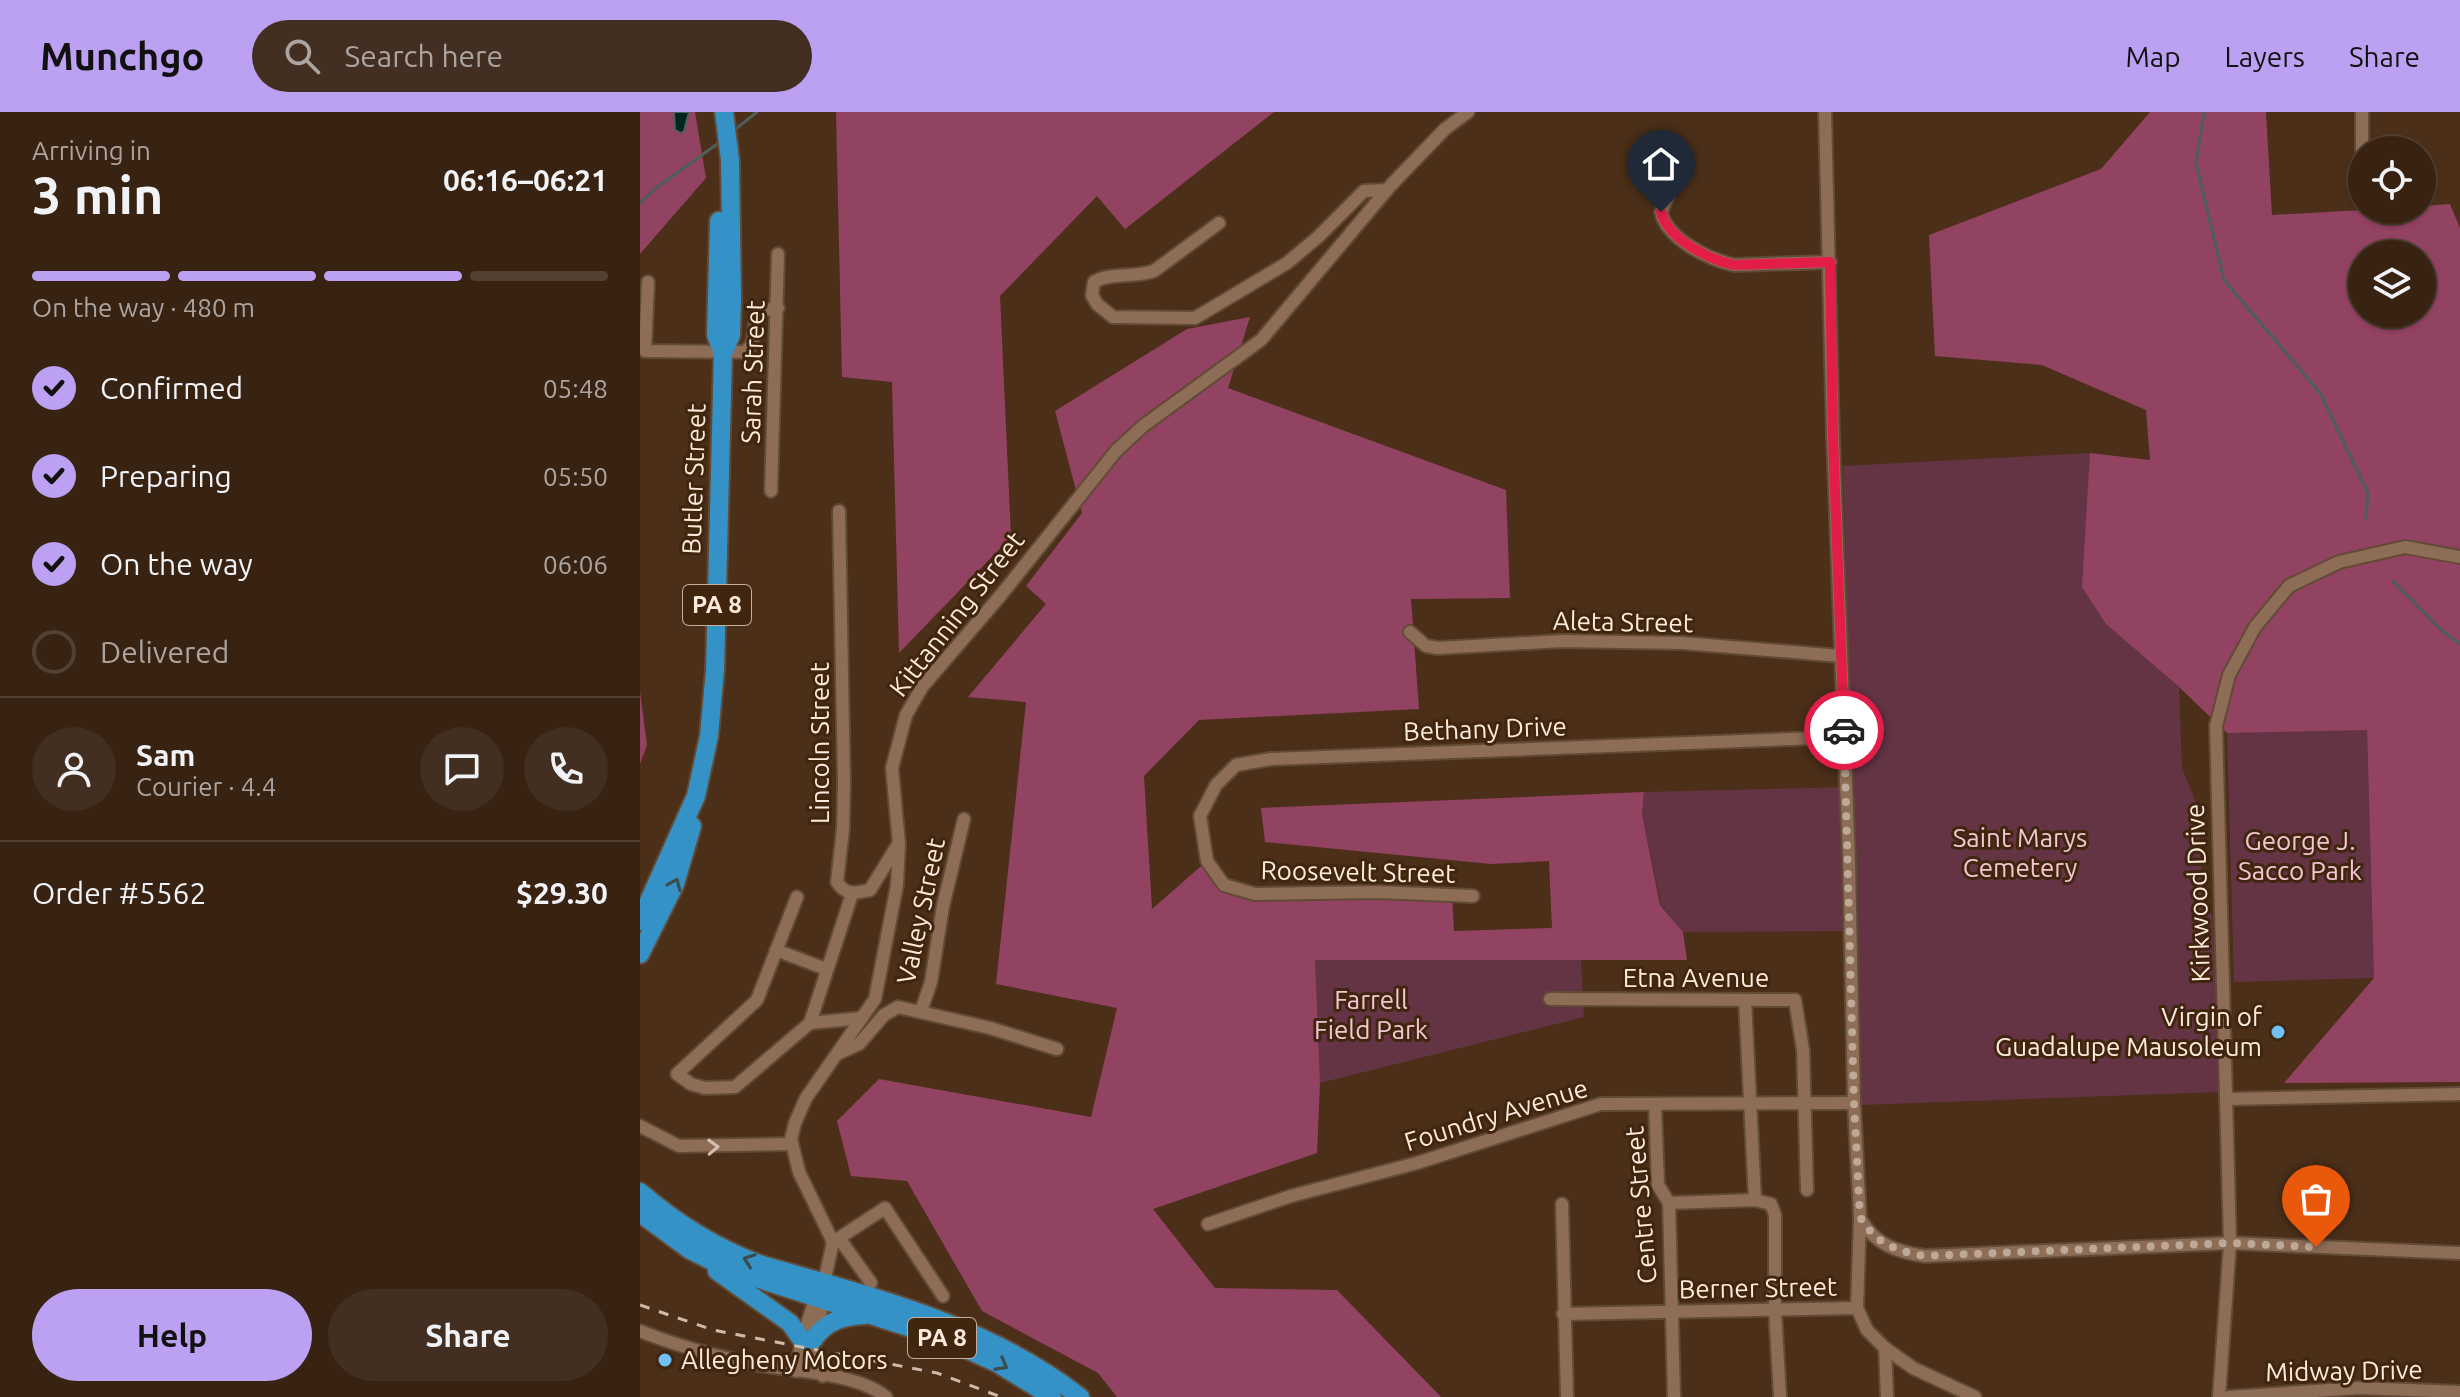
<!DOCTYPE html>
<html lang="en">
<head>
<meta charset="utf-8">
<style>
	body { margin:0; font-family:Ubuntu,sans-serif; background:#432f21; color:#f1f3f6; height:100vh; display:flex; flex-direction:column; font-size:30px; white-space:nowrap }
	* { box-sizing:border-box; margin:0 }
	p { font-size:26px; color:#aba4a0 }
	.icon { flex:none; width:44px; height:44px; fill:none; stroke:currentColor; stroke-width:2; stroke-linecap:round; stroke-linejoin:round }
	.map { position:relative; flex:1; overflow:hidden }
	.sheet { display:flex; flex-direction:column; background:#382313; width:640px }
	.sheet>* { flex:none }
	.controls { position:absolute; left:1708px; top:24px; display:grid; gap:16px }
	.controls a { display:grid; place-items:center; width:88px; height:88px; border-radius:50%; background:#382313; box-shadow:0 2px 6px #0004,0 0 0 2px #524033; font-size:40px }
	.pin { position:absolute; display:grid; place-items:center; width:68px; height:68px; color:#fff; margin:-82px -34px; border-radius:50% 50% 50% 0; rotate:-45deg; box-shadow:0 0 8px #0007 }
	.pin .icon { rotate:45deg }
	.courier { position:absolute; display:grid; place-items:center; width:80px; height:80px; margin:-40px; border:6px solid #e11d48; border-radius:50%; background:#fff; color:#222; box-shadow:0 2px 10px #0007 }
	.summary em { font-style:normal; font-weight:600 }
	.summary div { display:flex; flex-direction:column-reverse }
	.summary { display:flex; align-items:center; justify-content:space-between; height:136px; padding:0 32px }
	h1 { font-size:52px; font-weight:600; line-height:60px }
	.bar { display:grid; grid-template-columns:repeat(4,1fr); gap:12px 8px; align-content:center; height:96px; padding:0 32px }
	.bar i { height:10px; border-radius:6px; background:#524033 }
	.bar .on { background:#bca0f2 }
	.bar p { grid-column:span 4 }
	.line { display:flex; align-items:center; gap:20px; padding:0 32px; border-top:2px solid #524033 }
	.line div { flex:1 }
	.round { display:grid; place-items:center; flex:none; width:84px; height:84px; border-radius:42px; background:#432f21 }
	ol { padding:0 32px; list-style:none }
	li { display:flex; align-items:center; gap:24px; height:88px }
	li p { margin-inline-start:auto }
	li .icon { padding:8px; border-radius:50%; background:#bca0f2; color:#111; stroke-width:4 }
	li:last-child { color:#aba4a0 }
	li i { width:44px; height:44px; border:4px solid #524033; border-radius:50% }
	.primary-button { display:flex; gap:16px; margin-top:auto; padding:16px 32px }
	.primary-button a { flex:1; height:92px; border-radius:48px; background:#bca0f2; color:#111; font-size:32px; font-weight:600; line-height:92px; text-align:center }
	.primary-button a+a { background:#432f21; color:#f1f3f6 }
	header { display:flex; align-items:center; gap:48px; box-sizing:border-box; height:112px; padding:0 40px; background:#bca0f2; color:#111 }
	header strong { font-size:38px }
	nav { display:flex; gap:44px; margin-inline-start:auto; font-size:28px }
	.search { width:560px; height:72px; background:#432f21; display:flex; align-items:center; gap:20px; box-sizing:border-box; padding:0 28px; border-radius:44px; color:#aba4a0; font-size:30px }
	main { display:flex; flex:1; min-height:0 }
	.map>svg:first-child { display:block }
	.green { fill:#643445 }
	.forest { fill:#934362; fill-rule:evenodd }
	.water { fill:#00251f; stroke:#4c6058; stroke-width:2 }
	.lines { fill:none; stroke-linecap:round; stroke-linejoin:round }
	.stream { stroke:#4c6058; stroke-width:3 }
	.minor-casing { stroke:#614a36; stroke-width:16 }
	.highway-casing { stroke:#614a36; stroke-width:22 }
	.minor { stroke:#8d6d56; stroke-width:12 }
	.highway { stroke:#3592c7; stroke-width:18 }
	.rail { stroke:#cfbaab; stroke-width:3; stroke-dasharray:10 10; stroke-linecap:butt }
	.oneway { stroke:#3c4b4f }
	.oneway2 { stroke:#d5beae }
	.done { stroke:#bea998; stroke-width:8; stroke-dasharray:0 14.4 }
	.route { stroke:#e11d48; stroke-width:10 }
	.poi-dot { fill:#71c1f4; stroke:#40250f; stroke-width:3 }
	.labels { text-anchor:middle; stroke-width:6; stroke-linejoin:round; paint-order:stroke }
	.shield { fill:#40250f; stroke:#c4af9f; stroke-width:2 }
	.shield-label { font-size:24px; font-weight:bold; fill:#fceadd }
	.street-label { font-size:26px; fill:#fceadd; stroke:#40250f }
	.park-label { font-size:26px; fill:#f3c4d2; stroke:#40250f }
	.poi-label { font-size:26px; fill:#fceadd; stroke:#40250f; text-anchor:end }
</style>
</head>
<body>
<header>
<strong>Munchgo</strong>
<div class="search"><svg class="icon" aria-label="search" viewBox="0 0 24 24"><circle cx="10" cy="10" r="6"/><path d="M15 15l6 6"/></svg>Search here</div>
<nav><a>Map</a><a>Layers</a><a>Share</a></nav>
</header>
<main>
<section class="sheet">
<div class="summary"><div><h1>3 min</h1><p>Arriving in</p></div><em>06:16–06:21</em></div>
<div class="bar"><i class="on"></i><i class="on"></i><i class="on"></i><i></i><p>On the way · 480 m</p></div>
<ol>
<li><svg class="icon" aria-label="check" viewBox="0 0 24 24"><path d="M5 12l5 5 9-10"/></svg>Confirmed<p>05:48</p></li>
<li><svg class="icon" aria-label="check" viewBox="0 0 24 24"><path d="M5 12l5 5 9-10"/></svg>Preparing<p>05:50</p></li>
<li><svg class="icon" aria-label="check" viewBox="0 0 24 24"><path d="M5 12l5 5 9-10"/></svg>On the way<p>06:06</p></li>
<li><i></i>Delivered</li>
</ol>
<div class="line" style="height:144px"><a class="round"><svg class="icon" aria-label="person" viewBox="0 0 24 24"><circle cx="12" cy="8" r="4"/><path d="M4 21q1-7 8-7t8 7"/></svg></a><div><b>Sam</b><p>Courier · 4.4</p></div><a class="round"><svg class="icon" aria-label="chat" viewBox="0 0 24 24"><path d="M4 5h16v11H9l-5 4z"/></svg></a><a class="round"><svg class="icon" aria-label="phone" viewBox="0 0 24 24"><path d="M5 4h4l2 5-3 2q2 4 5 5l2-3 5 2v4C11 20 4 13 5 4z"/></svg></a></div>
<div class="line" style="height:104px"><div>Order #5562</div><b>$29.30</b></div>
<div class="primary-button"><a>Help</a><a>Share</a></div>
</section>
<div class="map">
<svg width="1820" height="1285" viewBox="0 0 1820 1285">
	<rect width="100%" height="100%" fill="#4b2f19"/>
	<g class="green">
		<polygon points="1450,341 1466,512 1539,575 1542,656 1558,695 1563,796 1572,803 1580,980 1220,993 1216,819 1043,820 1021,793 1002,702 1004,680 1212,675 1203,354"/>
		<polygon points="1727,617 1734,866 1594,870 1587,621"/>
		<polygon points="941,847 944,905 680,971 674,848"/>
	</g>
	<g class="forest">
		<polygon points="0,0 55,0 66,66 0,142"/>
		<polygon points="196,0 634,0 485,117 457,84 360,184 371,425 259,541 252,270 202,265"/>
		<path d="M1510,0H1626L1632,103L1722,98H1782V94L1810,92L1820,116V970L1644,971L1734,866L1727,618L1587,621L1539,575L1466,512L1442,475L1450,341L1510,348L1506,298L1402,253L1295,244L1289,123L1461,57ZM1722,142H1782V202H1722Z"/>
		<polygon points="610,205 588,276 866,378 870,486 771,487 779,597 559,608 504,664 512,797 567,749 584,773 615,782 812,783 814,819 912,816 909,749 851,752 625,730 621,696 1004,680 1002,702 1020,793 1043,820 1047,848 675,848 680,971 677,1041 513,1097 575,1176 697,1178 801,1285 477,1285 458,1261 342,1199 267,1069 211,1064 197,1009 239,967 451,1005 477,896 356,872 386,590 328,585 406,492 386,474 442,401 415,299 547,217"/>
		<polygon points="0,579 7,633 0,652"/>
	</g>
	<polygon class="water" points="34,0 49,0 44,19 41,21 35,18"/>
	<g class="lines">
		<g class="stream">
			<polyline points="1564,0 1556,51 1584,168 1680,281 1728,381 1726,407"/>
			<polyline points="92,20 117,0"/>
			<polyline points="0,91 16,76 80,30"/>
			<polyline points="1753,469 1801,518 1820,532"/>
		</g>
		<defs>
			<g id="minor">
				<polyline points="1185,0 1193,326 1209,749 1214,991 1220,1105 1217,1196 1227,1218 1245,1236 1273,1256 1335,1285"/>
				<polyline points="1722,0 1722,38"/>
				<path d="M1029,82L1021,100C1027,127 1068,147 1094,153L1190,150"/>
				<path d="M579,111L514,159C494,166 471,160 454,170L452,183L457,192L473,205L555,206L647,151L678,125L724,79L747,78"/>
				<polyline points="8,170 5,239 105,240 112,232 117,203 124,198 138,196"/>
				<polyline points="131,379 138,142"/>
				<path d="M199,399L204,671L203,717L197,770C206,784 215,781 230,778L257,734"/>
				<polyline points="770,520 786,534 798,536 922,529 1042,531 1201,544"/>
				<polyline points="833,784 737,780 615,782 584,773 567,749 560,704 576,673 596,653 631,647 1205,625"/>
				<polyline points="157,785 117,888 37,962 51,972 65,976 95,975 170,911 222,906"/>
				<polyline points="136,838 186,857"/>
				<polyline points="910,887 1155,888 1163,938 1167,1078"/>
				<polyline points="1105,888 1115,1088"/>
				<polyline points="281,899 291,870 303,794 324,707"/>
				<polyline points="170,911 212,782"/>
				<polyline points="199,941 219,932 244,903 258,895 350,916 417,937"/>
				<polyline points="1586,987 1820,982"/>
				<polyline points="1015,993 1018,1073 1029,1091 1034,1285"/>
				<polyline points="0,1014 39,1034 151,1032"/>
				<polyline points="1029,1091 1115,1088 1131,1092 1135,1103 1135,1198 1140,1285"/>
				<polyline points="922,1092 927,1285"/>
				<path d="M1221,1108C1236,1133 1257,1140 1285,1144L1590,1131L1820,1141"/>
				<polyline points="568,1112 651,1084 777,1051 961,992 1214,991"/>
				<polyline points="199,1126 231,1171"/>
				<polyline points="193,1130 245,1096 303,1184"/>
				<polyline points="923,1202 1217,1196"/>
				<path d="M0,1219C35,1233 71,1243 108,1251C147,1259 216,1260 246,1285"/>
				<polyline points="1245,1236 1247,1285"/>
				<polyline points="156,1259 162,1228 177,1181"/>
				<polyline points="183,1264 174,1250 172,1237 184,1187 184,1170 193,1130 159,1060 151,1027 155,1011 166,986 235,887 257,773 259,732 252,656 266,603 282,575 361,483 476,339 503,314 621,228 751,73 805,17 828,0"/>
				<polyline points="1579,1285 1590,1131 1576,614 1589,563 1615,515 1649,474 1699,450 1765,435 1820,445"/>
				<polyline points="1589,1285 1719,1276 1820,1280"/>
			</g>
			<g id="highway">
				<polyline points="79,109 76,223 83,241"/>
				<polyline points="0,809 56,684 69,624 75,558 83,241 91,223 92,186 90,48 84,0"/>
				<polyline points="0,842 35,772 52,714"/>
				<path d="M0,1080C36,1111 74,1135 119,1152C232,1185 345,1211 440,1285"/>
				<polyline points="0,1101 50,1138 88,1157 302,1226 357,1251 412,1285"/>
				<polyline points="77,1159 150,1211 162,1228"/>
				<path d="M173,1228C186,1209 203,1204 225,1203"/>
			</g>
		</defs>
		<use href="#minor" class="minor-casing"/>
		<use href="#highway" class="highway-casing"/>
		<use href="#minor" class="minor"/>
		<use href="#highway" class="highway"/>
		<polyline class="rail" points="0,1193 73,1218 297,1261 361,1285"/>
	</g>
	<defs><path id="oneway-chevron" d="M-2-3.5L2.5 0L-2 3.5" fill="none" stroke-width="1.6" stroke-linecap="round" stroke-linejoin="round" transform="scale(2)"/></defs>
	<g class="oneway">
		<use href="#oneway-chevron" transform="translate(35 772) rotate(-67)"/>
		<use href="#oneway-chevron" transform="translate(109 1148) rotate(-160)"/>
		<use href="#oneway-chevron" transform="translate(362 1253) rotate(29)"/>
	</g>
	<use class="oneway2" href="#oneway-chevron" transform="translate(73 1035) rotate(-2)"/>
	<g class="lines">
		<path class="done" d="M1204,618L1214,991L1220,1105C1236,1132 1256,1139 1285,1144L1590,1131L1676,1135"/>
		<path class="route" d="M1021,100C1028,127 1068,147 1094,153L1190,150L1193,326L1204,618"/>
	</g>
	<g class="poi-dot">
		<circle cx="1638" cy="920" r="8"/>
		<circle cx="25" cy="1248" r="8"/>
	</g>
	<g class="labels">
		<g class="shield">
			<rect x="43" y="473" width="68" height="40" rx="6"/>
			<rect x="268" y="1206" width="68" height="40" rx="6"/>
		</g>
		<g class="shield-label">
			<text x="77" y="501">PA 8</text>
			<text x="302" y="1234">PA 8</text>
		</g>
		<g class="street-label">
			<text transform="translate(113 260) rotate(-88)" y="9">Sarah Street</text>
			<text transform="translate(54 367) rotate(-88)" y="9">Butler Street</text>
			<text transform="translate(317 502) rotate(-52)" y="9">Kittanning Street</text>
			<text transform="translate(983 510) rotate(1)" y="9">Aleta Street</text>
			<text transform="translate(845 617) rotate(-2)" y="9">Bethany Drive</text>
			<text transform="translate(180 631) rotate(-90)" y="9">Lincoln Street</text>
			<text transform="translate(718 760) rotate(1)" y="9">Roosevelt Street</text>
			<text transform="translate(1558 781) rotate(-92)" y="9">Kirkwood Drive</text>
			<text transform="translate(281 799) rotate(-78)" y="9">Valley Street</text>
			<text x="1056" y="875">Etna Avenue</text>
			<text transform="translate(856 1003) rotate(-17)" y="9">Foundry Avenue</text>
			<text transform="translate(1001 1093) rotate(-95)" y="9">Centre Street</text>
			<text transform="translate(1118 1176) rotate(-1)" y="9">Berner Street</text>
			<text transform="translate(1704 1259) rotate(-1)" y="9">Midway Drive</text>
		</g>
		<g class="park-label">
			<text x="1380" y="735">Saint Marys<tspan x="1380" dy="30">Cemetery</tspan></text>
			<text x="1660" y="738">George J.<tspan x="1660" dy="30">Sacco Park</tspan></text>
			<text x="731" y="897">Farrell<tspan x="731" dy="30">Field Park</tspan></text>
		</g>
		<g class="poi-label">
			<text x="1622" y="914">Virgin of<tspan x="1622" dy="30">Guadalupe Mausoleum</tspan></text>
			<text x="41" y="1257" text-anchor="start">Allegheny Motors</text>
		</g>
	</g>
</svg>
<div class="controls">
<a><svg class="icon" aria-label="locate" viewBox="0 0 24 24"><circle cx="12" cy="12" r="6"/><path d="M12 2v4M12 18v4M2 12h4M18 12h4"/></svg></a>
<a><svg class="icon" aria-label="layers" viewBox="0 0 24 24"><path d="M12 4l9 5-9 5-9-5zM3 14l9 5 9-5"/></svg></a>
</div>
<div class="pin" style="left:1676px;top:1135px;background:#ea580c"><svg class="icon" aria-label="bag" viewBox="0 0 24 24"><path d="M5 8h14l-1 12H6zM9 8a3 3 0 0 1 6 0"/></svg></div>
<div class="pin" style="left:1021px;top:100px;background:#1f2937"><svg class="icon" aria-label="home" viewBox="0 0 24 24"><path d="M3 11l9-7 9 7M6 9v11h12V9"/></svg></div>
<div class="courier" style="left:1204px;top:618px"><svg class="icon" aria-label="car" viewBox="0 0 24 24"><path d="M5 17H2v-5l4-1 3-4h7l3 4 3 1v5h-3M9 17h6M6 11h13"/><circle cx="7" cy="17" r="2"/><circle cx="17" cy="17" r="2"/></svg></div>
</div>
</main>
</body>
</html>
